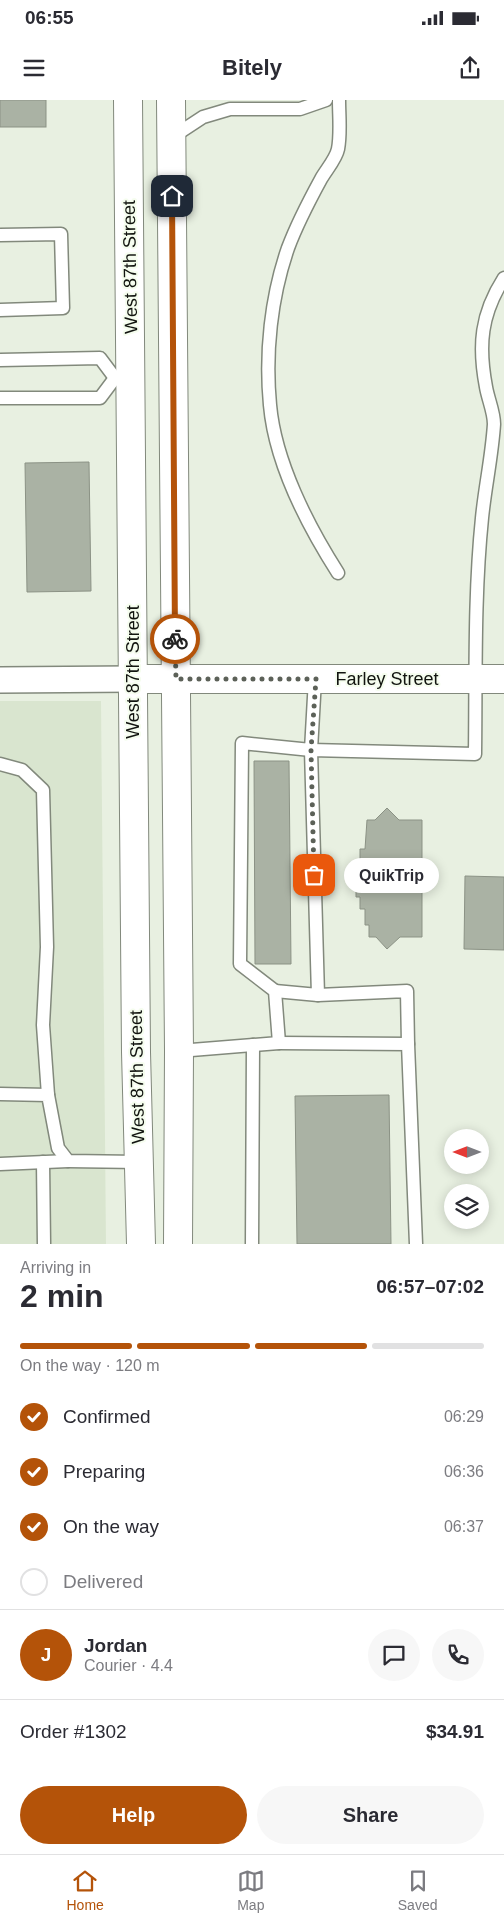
<!DOCTYPE html>
<html lang="en">
<head>
<meta charset="utf-8">
<style>
	body { margin:0; font-family:Arial,sans-serif; background:#f7f7f7; color:#2b2b33; height:100vh; display:flex; flex-direction:column; font-size:19px; white-space:nowrap }
	* { box-sizing:border-box; margin:0 }
	p { font-size:16px; color:#7c7c81 }
	.icon { flex:none; width:28px; height:28px; fill:none; stroke:currentColor; stroke-width:2; stroke-linecap:round; stroke-linejoin:round }
	.map { position:relative; height:1144px; overflow:hidden }
	.side { display:flex; flex-direction:column; background:#fff; flex:1 }
	.side>* { flex:none }
	.needle { width:32px; rotate:270deg }
	.tools { position:absolute; left:444px; top:1029px; display:grid; gap:10px }
	.tools a { display:grid; place-items:center; width:45px; height:45px; border-radius:50%; background:#fff; box-shadow:0 2px 12px #0003; font-size:25px }
	.pin { position:absolute; display:grid; place-items:center; width:42px; height:42px; color:#fff; margin:-21px; border-radius:10px; box-shadow:0 2px 8px #0006 }
	.courier { position:absolute; display:grid; place-items:center; width:50px; height:50px; margin:-25px; border:4px solid #b45309; border-radius:50%; background:#fff; color:#222; box-shadow:0 1px 6px #0007 }
	.bubble { position:absolute; height:35px; border-radius:18px; background:#fff; box-shadow:0 2px 12px #0003; font-size:16px; font-weight:700; line-height:35px; text-align:center }
	.head em { font-style:normal; font-weight:700 }
	.head div { display:flex; flex-direction:column-reverse }
	.head { display:flex; align-items:center; justify-content:space-between; height:85px; padding:0 20px }
	h1 { font-size:32px; font-weight:700; line-height:38px }
	.bar { display:grid; grid-template-columns:repeat(4,1fr); gap:8px 5px; align-content:center; height:60px; padding:0 20px }
	.bar i { height:6px; border-radius:4px; background:#e1e1e2 }
	.bar .selected { background:#b45309 }
	.bar p { grid-column:span 4 }
	.line { display:flex; align-items:center; gap:12px; padding:0 20px; border-top:1px solid #e1e1e2 }
	.line div { flex:1 }
	.round { display:grid; place-items:center; flex:none; width:52px; height:52px; border-radius:26px; background:#f7f7f7 }
	ol { padding:0 20px; list-style:none }
	li { display:flex; align-items:center; gap:15px; height:55px }
	li p { margin-inline-start:auto }
	li .icon { padding:5px; border-radius:50%; background:#b45309; color:#fff; stroke-width:4 }
	li:last-child { color:#7c7c81 }
	li i { width:28px; height:28px; border:2px solid #e1e1e2; border-radius:50% }
	.cta { display:flex; gap:10px; margin-top:auto; padding:10px 20px }
	.cta a { flex:1; height:58px; border-radius:30px; background:#b45309; color:#fff; font-size:20px; font-weight:700; line-height:58px; text-align:center }
	.cta a+a { background:#f7f7f7; color:#2b2b33 }
	.status { display:flex; justify-content:space-between; align-items:center; height:35px; padding:0 25px; background:#fff; direction:ltr }
	.status svg { height:14px; fill:currentColor }
	header { display:flex; justify-content:space-between; align-items:center; height:65px; padding:0 20px; background:#fff; font-size:22px; font-weight:700 }
	.dock { display:flex; justify-content:space-around; align-items:center; height:70px; border-top:1px solid #e1e1e2; background:#fff; font-size:14px; color:#7c7c81 }
	.dock a { display:grid; justify-items:center; gap:2px }
	.dock .selected { color:#b45309 }
	.map>svg:first-child { display:block }
	.built { fill:#d9e5cf }
	.building { fill:#aab2a4; stroke:#8b9285 }
	.lines { fill:none; stroke-linecap:round; stroke-linejoin:round }
	.lane-casing { stroke:#82897c; stroke-width:15 }
	.street-casing { stroke:#82897c; stroke-width:28 }
	.secondary-casing { stroke:#82897c; stroke-width:30 }
	.lane { stroke:#fff; stroke-width:12 }
	.street { stroke:#fff; stroke-width:25 }
	.secondary { stroke:#fff; stroke-width:28 }
	.done { stroke:#5c6158; stroke-width:5; stroke-dasharray:0 9 }
	.route { stroke:#b45309; stroke-width:6 }
	.labels { text-anchor:middle; stroke-width:4; stroke-linejoin:round; paint-order:stroke }
	.street-label { font-size:18px; fill:#11140f; stroke:#f5fdee }
</style>
</head>
<body>
<div class="status"><b>06:55</b><svg viewBox="0 0 49 12"><path d="M0 12V9h3v3zM5 12V6h3v6zM10 12V3h3v9zM15 12V0h3v12zM26 1h20v11H26zM47 4h2v5h-2z"/></svg></div>
<header><svg class="icon" aria-label="menu" viewBox="0 0 24 24"><path d="M4 6h16M4 12h16M4 18h16"/></svg>Bitely<svg class="icon" aria-label="share" viewBox="0 0 24 24"><path d="M12 15V3M7 8l5-5 5 5M5 13v7h14v-7"/></svg></header>
<div class="map">
<svg width="504" height="1144" viewBox="0 0 504 1144">
	<rect width="100%" height="100%" fill="#e8f0e1"/>
	<polygon class="built" points="0,601 101,601 106,1144 0,1144"/>
	<g class="building">
		<rect x="0" y="0" width="46" height="27"/>
		<polygon points="89,362 91,491 27,492 25,363"/>
		<polygon points="254,661 289,661 291,864 255,864"/>
		<polygon points="387,708 399,720 422,720 422,837 400,837 387,849 376,837 369,837 369,825 365,825 365,809 360,809 360,797 356,797 356,761 360,761 360,749 365,749 367,720 375,720"/>
		<polygon points="465,776 504,777 504,850 464,849"/>
		<polygon points="389,995 391,1144 297,1144 295,996"/>
	</g>
	<g class="lines">
		<defs>
			<g id="lane">
				<polyline points="171,38 203,17 230,9 300,9 326,0"/>
				<polyline points="0,135 61,134 63,208 0,210"/>
				<polyline points="0,260 100,258 115,278"/>
				<polyline points="0,298 100,298 115,278"/>
				<path d="M338,473C308,426 275,362 270,305C265,253 271,197 288,148C297,124 309,101 321,79C326,70 336,59 338,49C341,34 339,16 339,0"/>
				<polyline points="0,664 22,670 43,690 47,847 43,925 48,995"/>
				<path d="M275,891L318,895L311,650L475,654C476,575 474,496 482,418C485,387 492,356 494,324C494,312 488,299 486,287C478,245 481,214 504,178"/>
				<polyline points="318,895 407,891 408,944"/>
				<polyline points="279,943 408,944 416,1144"/>
				<polyline points="179,951 279,943 275,891 240,864 242,643 311,650 315,579"/>
				<polyline points="0,994 48,995 58,1048 68,1061 139,1062"/>
				<polyline points="43,1062 44,1144"/>
				<polyline points="0,1064 68,1061"/>
				<polyline points="252,1144 253,945"/>
			</g>
			<polyline id="street" points="0,580 133,579"/>
			<g id="secondary">
				<polyline points="128,0 136,952 141,1144"/>
				<polyline points="171,0 179,951 178,1144"/>
				<polyline points="133,579 504,579"/>
			</g>
		</defs>
		<use href="#lane" class="lane-casing"/>
		<use href="#street" class="street-casing"/>
		<use href="#secondary" class="secondary-casing"/>
		<use href="#lane" class="lane"/>
		<use href="#street" class="street"/>
		<use href="#secondary" class="secondary"/>
	</g>
	<g class="lines">
		<polyline class="done" points="175,539 176,579 316,579 311,650 314,775"/>
		<polyline class="route" points="172,96 175,539"/>
	</g>
	<g class="labels">
		<g class="street-label">
			<text transform="translate(130 167) rotate(-91)" y="6">West 87th Street</text>
			<text transform="translate(133 572) rotate(-90)" y="6">West 87th Street</text>
			<text x="387" y="585">Farley Street</text>
			<text transform="translate(137 977) rotate(-91)" y="6">West 87th Street</text>
		</g>
	</g>
</svg>
<div class="tools">
<a><svg class="needle" viewBox="-14 -14 28 28"><path d="M0-13l5 13h-10z" fill="#e53935"/><path d="M0 13l5-13h-10z" fill="#7c7c81"/></svg></a>
<a><svg class="icon" aria-label="layers" viewBox="0 0 24 24"><path d="M12 4l9 5-9 5-9-5zM3 14l9 5 9-5"/></svg></a>
</div>
<div class="pin" style="left:314px;top:775px;background:#ea580c"><svg class="icon" aria-label="bag" viewBox="0 0 24 24"><path d="M5 8h14l-1 12H6zM9 8a3 3 0 0 1 6 0"/></svg></div>
<div class="pin" style="left:172px;top:96px;background:#1f2937"><svg class="icon" aria-label="home" viewBox="0 0 24 24"><path d="M3 11l9-7 9 7M6 9v11h12V9"/></svg></div>
<div class="courier" style="left:175px;top:539px"><svg class="icon" aria-label="bike" viewBox="0 0 24 24"><circle cx="6" cy="16" r="4"/><circle cx="18" cy="16" r="4"/><path d="M6 16l4-8h5l3 8M10 8l3 8H6M13 5h3"/></svg></div>
<div class="bubble" style="left:344px;top:758px;width:95px">QuikTrip</div>
</div>
<section class="side">
<div class="head"><div><h1>2 min</h1><p>Arriving in</p></div><em>06:57–07:02</em></div>
<div class="bar"><i class="selected"></i><i class="selected"></i><i class="selected"></i><i></i><p>On the way · 120 m</p></div>
<ol>
<li><svg class="icon" aria-label="check" viewBox="0 0 24 24"><path d="M5 12l5 5 9-10"/></svg>Confirmed<p>06:29</p></li>
<li><svg class="icon" aria-label="check" viewBox="0 0 24 24"><path d="M5 12l5 5 9-10"/></svg>Preparing<p>06:36</p></li>
<li><svg class="icon" aria-label="check" viewBox="0 0 24 24"><path d="M5 12l5 5 9-10"/></svg>On the way<p>06:37</p></li>
<li><i></i>Delivered</li>
</ol>
<div class="line" style="height:90px"><b class="round" style="background:#b45309;color:#fff">J</b><div><b>Jordan</b><p>Courier · 4.4</p></div><a class="round"><svg class="icon" aria-label="chat" viewBox="0 0 24 24"><path d="M4 5h16v11H9l-5 4z"/></svg></a><a class="round"><svg class="icon" aria-label="phone" viewBox="0 0 24 24"><path d="M5 4h4l2 5-3 2q2 4 5 5l2-3 5 2v4C11 20 4 13 5 4z"/></svg></a></div>
<div class="line" style="height:65px"><div>Order #1302</div><b>$34.91</b></div>
<div class="cta"><a>Help</a><a>Share</a></div>
</section>
<nav class="dock">
<a class="selected"><svg class="icon" aria-label="home" viewBox="0 0 24 24"><path d="M3 11l9-7 9 7M6 9v11h12V9"/></svg>Home</a>
<a><svg class="icon" aria-label="map" viewBox="0 0 24 24"><path d="M3 6l6-2 6 2 6-2v14l-6 2-6-2-6 2zM9 4v14M15 6v14"/></svg>Map</a>
<a><svg class="icon" aria-label="saved" viewBox="0 0 24 24"><path d="M7 4h10v16l-5-4-5 4z"/></svg>Saved</a>
</nav>
</body>
</html>
